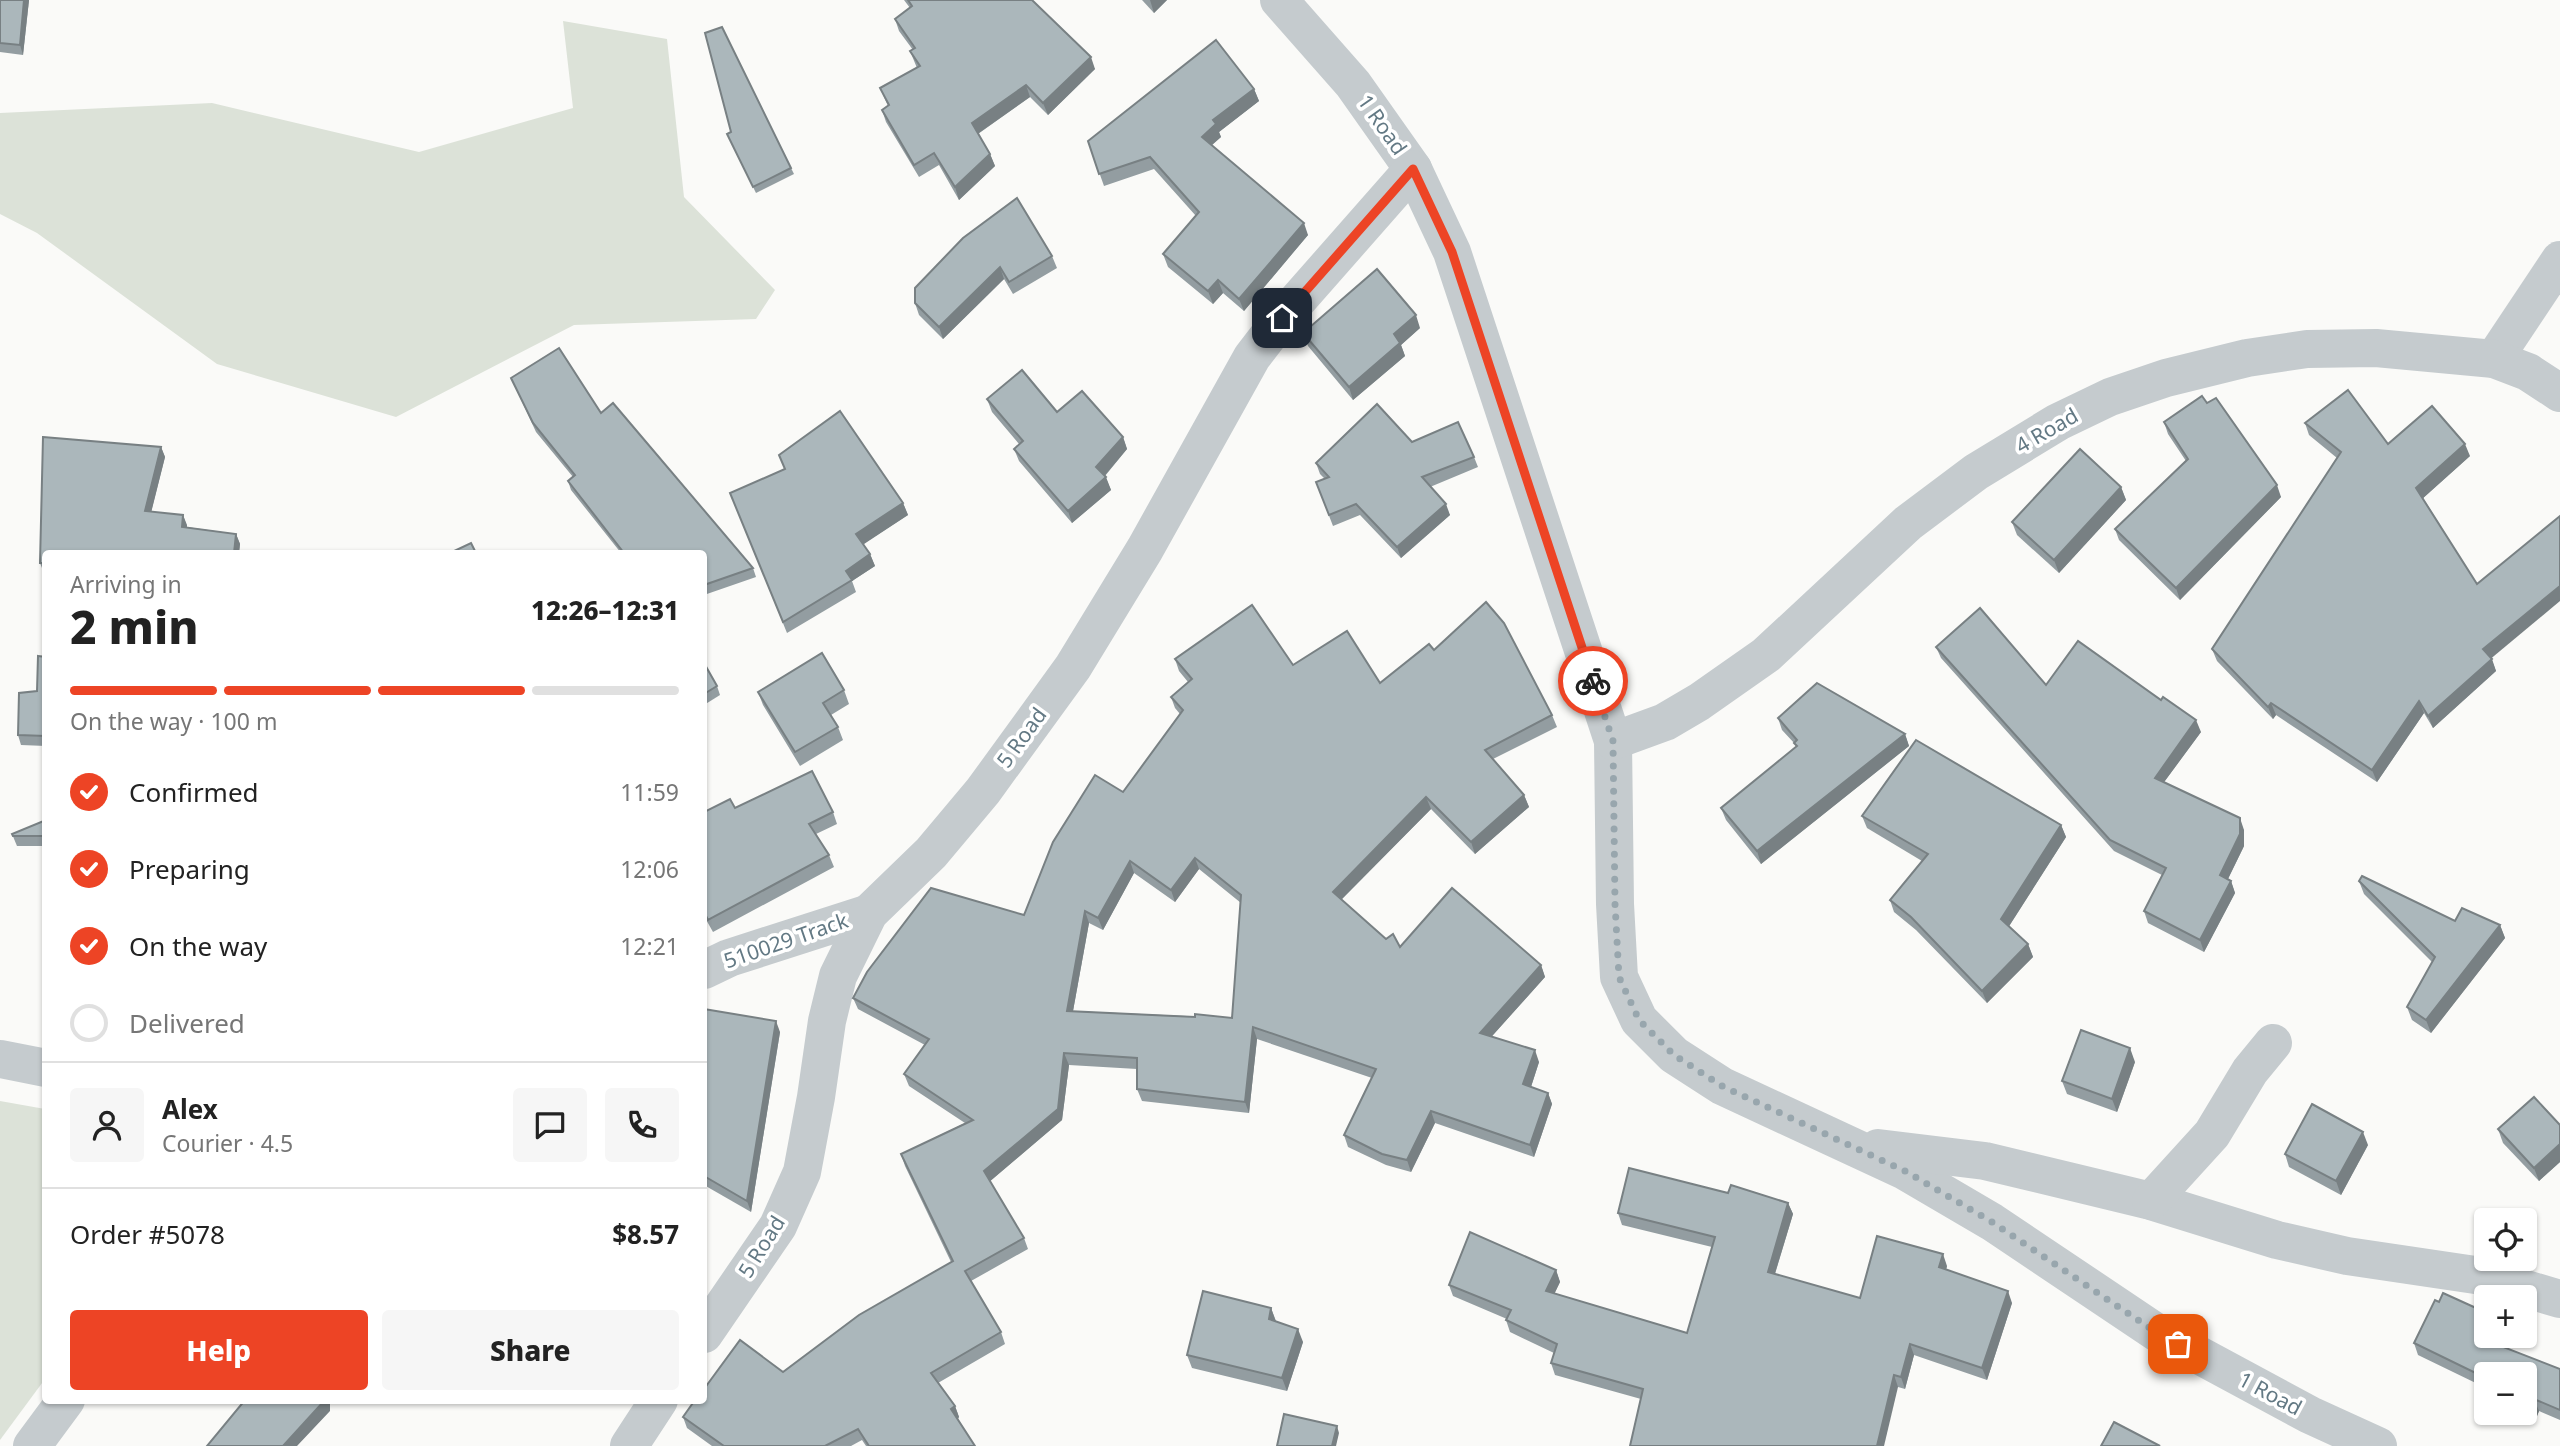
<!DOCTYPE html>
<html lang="en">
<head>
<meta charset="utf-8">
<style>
	body { margin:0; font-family:"Noto Sans",sans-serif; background:#f6f6f6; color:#222; height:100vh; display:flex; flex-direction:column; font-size:26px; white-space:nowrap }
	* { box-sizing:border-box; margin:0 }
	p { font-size:23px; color:#767676 }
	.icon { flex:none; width:38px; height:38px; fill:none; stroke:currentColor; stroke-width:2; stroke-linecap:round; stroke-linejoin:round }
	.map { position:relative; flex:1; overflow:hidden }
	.drawer { position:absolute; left:42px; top:550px; width:665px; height:854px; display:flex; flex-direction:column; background:#fff; border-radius:7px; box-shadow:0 2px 5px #0004 }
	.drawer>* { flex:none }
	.fabs { position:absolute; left:2474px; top:1208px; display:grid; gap:14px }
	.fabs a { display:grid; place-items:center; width:63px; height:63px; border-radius:7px; background:#fff; box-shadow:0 2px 5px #0004; font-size:35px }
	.pin { position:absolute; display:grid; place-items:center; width:60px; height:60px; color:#fff; margin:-30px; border-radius:14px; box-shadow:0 4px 10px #0006 }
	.courier { position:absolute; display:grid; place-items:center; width:70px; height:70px; margin:-35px; border:5px solid #ed4425; border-radius:50%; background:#fff; color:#222; box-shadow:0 2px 9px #0007 }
	.summary em { font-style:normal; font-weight:800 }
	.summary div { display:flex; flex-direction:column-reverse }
	.summary { display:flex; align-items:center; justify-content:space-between; height:119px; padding:0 28px }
	h1 { font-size:46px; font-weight:800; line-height:52px }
	.bar { display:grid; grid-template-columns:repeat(4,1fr); gap:10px 7px; align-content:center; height:84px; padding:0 28px }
	.bar i { height:9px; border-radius:5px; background:#e0e0e0 }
	.bar .active { background:#ed4425 }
	.bar p { grid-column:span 4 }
	.line { display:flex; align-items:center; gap:18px; padding:0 28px; border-top:2px solid #e0e0e0 }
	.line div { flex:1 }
	.round { display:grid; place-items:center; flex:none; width:74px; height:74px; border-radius:7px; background:#f6f6f6 }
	ol { padding:0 28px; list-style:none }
	li { display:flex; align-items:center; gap:21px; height:77px }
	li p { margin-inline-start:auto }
	li .icon { padding:7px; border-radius:50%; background:#ed4425; color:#fff; stroke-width:4 }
	li:last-child { color:#767676 }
	li i { width:38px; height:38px; border:4px solid #e0e0e0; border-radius:50% }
	.cta { display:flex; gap:14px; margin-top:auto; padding:14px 28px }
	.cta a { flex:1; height:80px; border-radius:7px; background:#ed4425; color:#fff; font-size:28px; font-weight:800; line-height:80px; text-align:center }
	.cta a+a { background:#f6f6f6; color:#222 }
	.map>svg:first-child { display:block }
	.green { fill:#dce2d8 }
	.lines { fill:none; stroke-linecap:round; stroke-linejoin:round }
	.minor { stroke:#c5cbce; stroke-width:38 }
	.wall { fill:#939da1; fill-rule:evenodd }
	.shaded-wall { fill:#788083 }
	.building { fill:#abb7bb; stroke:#788083; stroke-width:2; fill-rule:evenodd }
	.done { stroke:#98a6ad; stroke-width:7; stroke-dasharray:0 12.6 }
	.route { stroke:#ed4425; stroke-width:9 }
	.labels { text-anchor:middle; stroke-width:7; stroke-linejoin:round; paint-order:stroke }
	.street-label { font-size:21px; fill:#637984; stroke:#fff }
</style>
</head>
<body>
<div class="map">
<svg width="2560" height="1446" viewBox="0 0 2560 1446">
	<rect width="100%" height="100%" fill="#fafaf8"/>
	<g class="green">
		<polygon points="563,21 667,39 684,197 775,290 756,319 574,325 396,417 217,364 37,233 0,214 0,113 212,103 419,152 573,108"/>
		<polygon points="0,1101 45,1109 45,1379 0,1440"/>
	</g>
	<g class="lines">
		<g class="minor">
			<polyline points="1279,0 1353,84 1413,169 1452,252 1613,741 1615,904 1619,977 1639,1020 1674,1055 1722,1086 1905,1171 1992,1222 2156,1332 2310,1415 2378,1446"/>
			<polyline points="2494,359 2560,260"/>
			<polyline points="1613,741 1665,722 1699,702 1766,655 1908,523 1976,472 2058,422 2110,397 2166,378 2247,358 2307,349 2376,348 2494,359 2528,372 2560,393"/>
			<polyline points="704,970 729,958 869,913"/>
			<polyline points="0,1059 46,1068"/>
			<polyline points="1878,1148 1985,1161 2151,1201 2277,1240 2347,1256 2482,1276 2560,1299"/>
			<polyline points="2151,1201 2212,1134 2250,1071 2273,1043"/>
			<polyline points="704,1334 778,1226 802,1172 816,1097 827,1021 838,976 869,913 931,853 983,791 1073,667 1145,549 1252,357 1282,318 1413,169"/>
			<polyline points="32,1446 66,1400"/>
			<polyline points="629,1446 659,1400"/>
		</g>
	</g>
	<g class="wall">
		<polygon points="0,0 29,0 23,55 0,52"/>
		<polygon points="904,0 1032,0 1095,69 1048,115 1030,97 978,134 990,154 995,166 959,200 939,165 919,177 886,122 882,110 888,106 880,88 917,68 910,51 913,50 899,31 895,19 910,8"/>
		<polygon points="1142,0 1167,0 1154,13"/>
		<polygon points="1254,89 1259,101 1219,132 1221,137 1211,146 1308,235 1244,311 1223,293 1213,304 1168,267 1163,254 1196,216 1154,169 1104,186 1088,141"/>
		<polygon points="727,134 791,168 794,174 756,193"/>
		<polygon points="1052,256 1057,268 1013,294 1004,279 943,339 919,315 915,303 915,288"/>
		<polygon points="1420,328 1401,345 1405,356 1353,400 1308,346 1303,333"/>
		<polygon points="511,378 601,413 753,568 756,577 704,595 704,553 621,553 571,490 568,481 573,477 536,432"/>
		<polygon points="987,399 1057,412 1123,437 1127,449 1105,476 1111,490 1072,523 1019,461 1014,449 1019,444 992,412"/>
		<polygon points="2207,403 2281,497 2180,600 2119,540 2115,529 2186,461 2168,434 2164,422"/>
		<polygon points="2305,423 2388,444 2470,456 2423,498 2477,584 2491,658 2496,671 2433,728 2424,713 2377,782 2276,715 2273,719 2217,661 2212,649 2337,458 2309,435"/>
		<polygon points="43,437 161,447 165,457 151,512 183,515 187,527 236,534 240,544 239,553 46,553 46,573 44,573 40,563"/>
		<polygon points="1412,442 1474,457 1478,467 1430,487 1450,515 1401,558 1360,515 1333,526 1316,482 1325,479 1320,474 1316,463"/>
		<polygon points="785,469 903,503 908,515 863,544 870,554 875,566 852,581 856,592 787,633 730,493"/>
		<polygon points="2121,487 2126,500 2059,573 2017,535 2012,522"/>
		<polygon points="1936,647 2046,685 2201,732 2164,782 2244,830 2244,846 2228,879 2231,881 2235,893 2204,952 2148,923 2144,911 2162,875 2114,851 1941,658"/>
		<path d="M1434,650L1552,715L1557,727L1493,759L1524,795L1529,807L1475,854L1431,809L1341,900L1386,939L1400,947L1541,965L1545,977L1492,1036L1539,1062L1531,1087L1548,1093L1552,1104L1534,1157L1435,1123L1411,1172L1386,1165L1348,1147L1344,1135L1372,1078L1257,1039L1249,1113L1142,1101L1137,1089V1069L1069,1065L1062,1120L990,1181L1024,1238L1028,1249L971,1281L1001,1332L1005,1344L938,1383L955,1406L959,1417L958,1419L975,1446H866L862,1440L851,1446H712L687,1428L683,1417L783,1372L951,1262L905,1166L901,1154L965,1123L909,1086L904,1074L925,1045L858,1009L853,998L1024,915L1123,792L1180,714L1175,708L1171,697L1188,682L1179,671L1175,659L1293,665L1380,683ZM1199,869L1241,903L1232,1018L1073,1011L1089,923L1103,930L1134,873L1175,902Z"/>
		<polygon points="46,657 46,746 21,745 18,735 37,691"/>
		<polygon points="704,663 717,686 720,695 704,705"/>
		<polygon points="844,690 849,704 831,715 838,727 843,740 800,766 763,705 758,692"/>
		<polygon points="1778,718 1905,734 1909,746 1761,864 1726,820 1721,808 1796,747 1795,744 1782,730"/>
		<polygon points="735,808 833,812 837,824 816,834 829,855 834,867 713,932 704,916 704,812"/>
		<polygon points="1862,816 2061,825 2066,837 2009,926 2028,944 2033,957 1987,1003 1916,930 1894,912 1890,900 1922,861 1867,828"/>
		<polygon points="46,820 46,846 17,846 12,834"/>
		<polygon points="2359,881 2455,921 2500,925 2505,938 2431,1033 2412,1020 2407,1007 2432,962 2364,894"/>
		<polygon points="704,1009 780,1032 751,1212 704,1185"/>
		<polygon points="2135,1062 2117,1112 2067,1094 2062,1081"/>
		<polygon points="2560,1125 2560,1162 2539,1181 2503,1143 2498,1129"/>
		<polygon points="2368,1145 2341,1195 2289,1167 2285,1154"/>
		<polygon points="1728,1193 1788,1203 1793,1214 1775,1274 1860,1298 1947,1266 1946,1269 2012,1303 1987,1380 1914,1355 1905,1389 1898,1387 1641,1399 1555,1375 1551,1363 1554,1353 1510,1332 1506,1320 1507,1319 1453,1296 1449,1285 1556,1270 1560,1282 1554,1294 1687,1333 1712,1247 1622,1225 1618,1213"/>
		<polygon points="1271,1308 1276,1321 1303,1342 1287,1391 1192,1368 1187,1355"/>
		<polygon points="2491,1335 2488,1341 2560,1369 2560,1420 2539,1411 2537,1416 2525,1411 2525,1374 2487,1374 2487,1394 2484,1387 2418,1355 2414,1343"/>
	</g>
	<g class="shaded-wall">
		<polygon points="24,0 29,0 23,55 20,45"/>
		<polygon points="1150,0 1167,0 1154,13"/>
		<polygon points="1091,57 1095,69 1048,115 1043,103"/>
		<polygon points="1026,85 1030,97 976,135 972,123"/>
		<polygon points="1254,89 1259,101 1219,132 1221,137 1206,150 1202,137 1213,120"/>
		<polygon points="990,154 995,166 959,200 955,187"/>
		<polygon points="1304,223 1308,235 1244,311 1239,299"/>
		<polygon points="1000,267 1004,279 943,339 939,327"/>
		<polygon points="1218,280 1223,293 1213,304 1208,291"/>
		<polygon points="1416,315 1420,328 1401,345 1405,356 1353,400 1349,387 1394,334"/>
		<polygon points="1123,437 1127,449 1101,480 1096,467"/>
		<polygon points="2465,444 2470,456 2421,500 2416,488"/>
		<polygon points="161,447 165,457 149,521 145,511"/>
		<polygon points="1106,477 1111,490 1072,523 1068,511"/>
		<polygon points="2277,485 2281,497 2180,600 2176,588"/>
		<polygon points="2121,487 2126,500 2059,573 2054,560"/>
		<polygon points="903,503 908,515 861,546 856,534"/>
		<polygon points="1446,504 1450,515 1401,558 1397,547"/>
		<polygon points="183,515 187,525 186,537 182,527"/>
		<polygon points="236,534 240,544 239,553 234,553"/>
		<polygon points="870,554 875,566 852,581 846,571"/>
		<polygon points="2560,586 2560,601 2488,661 2483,649"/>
		<polygon points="2492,659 2496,671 2433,728 2428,716"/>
		<polygon points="2419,701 2424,713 2377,782 2372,770"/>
		<polygon points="2271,703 2276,715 2273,719 2268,707"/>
		<polygon points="2196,720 2201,732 2159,789 2155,778"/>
		<polygon points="1905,734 1909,746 1761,864 1757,851"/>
		<polygon points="1524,795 1529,807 1475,854 1471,842"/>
		<polygon points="1426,797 1431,809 1337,904 1333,892"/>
		<polygon points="2240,818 2244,830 2244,846 2224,887 2220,875"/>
		<polygon points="2061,825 2066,837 2006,931 2001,919"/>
		<polygon points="1195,858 1199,869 1175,902 1171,890"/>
		<polygon points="1130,861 1134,873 1103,930 1098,918"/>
		<polygon points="2231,881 2235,893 2204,952 2200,940"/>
		<polygon points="1085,911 1089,923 1071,1022 1067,1011"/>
		<polygon points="2500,925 2505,938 2431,1033 2426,1020"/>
		<polygon points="2028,944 2033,957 1987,1003 1982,991"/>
		<polygon points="1541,965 1545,977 1485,1044 1480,1033"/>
		<polygon points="776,1021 780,1032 751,1212 747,1201"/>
		<polygon points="1253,1027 1257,1039 1249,1113 1245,1102"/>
		<polygon points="2130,1048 2135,1062 2117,1112 2112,1099"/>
		<polygon points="1535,1050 1539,1062 1528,1096 1523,1084"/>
		<polygon points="1064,1053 1069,1065 1062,1120 988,1183 984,1171"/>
		<polygon points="1548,1093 1552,1104 1534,1157 1530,1145"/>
		<polygon points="1431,1111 1435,1123 1411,1172 1407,1160"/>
		<polygon points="2363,1132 2368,1145 2341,1195 2336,1181"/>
		<polygon points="2560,1144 2560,1162 2539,1181 2534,1168"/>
		<polygon points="1788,1203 1793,1214 1772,1283 1768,1272"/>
		<polygon points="1943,1254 1947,1266 1944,1278 1939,1267"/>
		<polygon points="1556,1270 1560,1282 1550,1303 1546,1291"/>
		<polygon points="2008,1291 2012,1303 1987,1380 1982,1368"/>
		<polygon points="1271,1308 1276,1322 1269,1319"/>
		<polygon points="2487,1324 2487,1335 2491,1335 2484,1350 2480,1338"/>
		<polygon points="1298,1329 1303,1342 1287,1391 1282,1378"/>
		<polygon points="1910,1344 1914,1355 1905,1389 1901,1377"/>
		<polygon points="1894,1375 1898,1387 1884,1446 1877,1446"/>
		<polygon points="2534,1399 2539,1411 2537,1416 2532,1404"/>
		<polygon points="325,1400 334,1400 330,1404 330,1411 297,1446 283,1446"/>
		<polygon points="955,1406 959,1417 956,1420 951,1409"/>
		<polygon points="1337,1426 1339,1433 1336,1446 1332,1446"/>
	</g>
	<g class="building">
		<polygon points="0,0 24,0 20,45 0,43"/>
		<polygon points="908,0 1032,0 1091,57 1043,103 1026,85 972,123 990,154 955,187 934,153 914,165 882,110 889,105 880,88 920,66 910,51 915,48 895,19 912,6"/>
		<polygon points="722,27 791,168 753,187 727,134 731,132 705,33"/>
		<polygon points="1216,40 1254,89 1213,120 1216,124 1202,137 1304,223 1239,299 1218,280 1208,291 1163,254 1199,212 1150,157 1099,174 1088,141"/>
		<polygon points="1017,198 1052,256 1009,282 1000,267 939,327 915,303 915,288 963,238"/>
		<polygon points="1377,269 1416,315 1394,334 1400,343 1349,387 1303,333"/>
		<polygon points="559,348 601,413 613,403 753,568 704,585 704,553 624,553 568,481 575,475 533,423 511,378"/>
		<polygon points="1022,370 1057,412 1082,391 1123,437 1096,467 1106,477 1068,511 1014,449 1023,441 987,399"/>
		<polygon points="2348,390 2388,444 2432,406 2465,444 2416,488 2477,584 2560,516 2560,586 2483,649 2492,659 2428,716 2419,701 2372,770 2271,703 2268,707 2212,649 2341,452 2305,423"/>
		<polygon points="2202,396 2207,403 2216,398 2277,485 2176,588 2115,529 2188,459 2164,422"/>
		<polygon points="1377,404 1412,442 1458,422 1474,457 1422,477 1446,504 1397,547 1356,504 1329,515 1316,482 1329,477 1316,463"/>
		<polygon points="840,411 903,503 856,534 870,554 846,571 852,580 783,622 730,493 785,469 779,455"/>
		<polygon points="43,437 161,447 145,511 183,515 182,527 236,534 234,553 46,553 46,563 40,563"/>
		<polygon points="2080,449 2121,487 2054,560 2012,522"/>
		<polygon points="471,543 476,553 450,553"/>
		<path d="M1486,602L1504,623L1552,715L1485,750L1524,795L1471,842L1426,797L1333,892L1386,939L1393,934L1400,947L1452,888L1541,965L1480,1033L1535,1050L1523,1084L1548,1093L1530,1145L1431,1111L1407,1160L1382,1154L1344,1135L1376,1069L1253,1027L1245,1102L1137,1089V1058L1064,1053L1058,1109L984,1171L1024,1238L965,1271L1001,1332L931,1373L955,1406L951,1409L975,1446H869L858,1429L825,1446H724L683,1417L695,1400H704V1389L740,1340L783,1372L859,1315L953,1261L901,1154L973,1120L904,1074L929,1039L853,998L867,972L931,888L1024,915L1053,842L1095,775L1123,792L1183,710L1171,697L1192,679L1175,659L1252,605L1293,665L1347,631L1380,683L1429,644L1434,650ZM1195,858L1241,895L1232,1018L1195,1014V1017L1067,1011L1085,911L1098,918L1130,861L1171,890Z"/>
		<polygon points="1980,608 2046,685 2078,641 2161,700 2163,697 2196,720 2155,778 2240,818 2240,834 2220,875 2231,881 2200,940 2144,911 2166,868 2110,840 1936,647"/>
		<polygon points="822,653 844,690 823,703 838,727 795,752 758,692"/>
		<polygon points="38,656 46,657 46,736 18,735 19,693 37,691"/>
		<polygon points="704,663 717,686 704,694"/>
		<polygon points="1817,683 1905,734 1757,851 1721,808 1797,746 1794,743 1797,740 1778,718"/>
		<polygon points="1916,740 2061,825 2001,919 2028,944 1982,991 1911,917 1890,900 1928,854 1862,816"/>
		<polygon points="812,771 833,812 809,824 829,855 708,920 704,912 704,812 730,799 735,808"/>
		<polygon points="46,820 46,836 13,836 12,834"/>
		<polygon points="2362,876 2455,921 2462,908 2500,925 2426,1020 2407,1007 2435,957 2359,881"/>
		<polygon points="704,1009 776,1021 747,1201 704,1176"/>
		<polygon points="2081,1030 2130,1048 2112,1099 2062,1081"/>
		<polygon points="2534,1097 2560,1125 2560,1144 2534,1168 2498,1129"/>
		<polygon points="2312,1104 2363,1132 2336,1181 2285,1154"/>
		<polygon points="1629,1168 1728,1193 1731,1185 1788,1203 1768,1272 1860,1298 1877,1236 1943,1254 1939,1267 2008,1291 1982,1368 1910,1344 1901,1377 1894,1375 1877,1446 1630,1446 1643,1389 1551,1363 1557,1344 1506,1320 1511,1310 1449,1285 1470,1232 1556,1270 1546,1291 1687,1333 1715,1237 1618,1213"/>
		<polygon points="1203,1291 1271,1308 1269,1319 1298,1329 1282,1378 1187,1355"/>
		<polygon points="2443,1293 2487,1313 2487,1324 2480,1338 2560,1369 2560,1410 2534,1399 2532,1404 2525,1401 2525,1374 2487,1374 2487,1386 2483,1385 2486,1378 2414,1343 2435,1300 2439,1302"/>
		<polygon points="245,1400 325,1400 283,1446 207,1446"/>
		<polygon points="1284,1414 1337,1426 1332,1446 1277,1446"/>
		<polygon points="2114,1422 2160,1446 2101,1446"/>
	</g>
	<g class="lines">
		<polyline class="done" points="1593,681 1613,741 1615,904 1619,977 1639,1020 1674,1055 1722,1086 1905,1171 1992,1222 2156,1332 2178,1344"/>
		<polyline class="route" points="1282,318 1413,169 1452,252 1593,681"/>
	</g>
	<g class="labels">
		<g class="street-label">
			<text transform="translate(1382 125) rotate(55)" y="7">1 Road</text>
			<text transform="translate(2047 431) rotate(-30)" y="7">4 Road</text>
			<text transform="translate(1022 738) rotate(-54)" y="7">5 Road</text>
			<text transform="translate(786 941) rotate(-19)" y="7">510029 Track</text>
			<text transform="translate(762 1247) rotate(-58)" y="7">5 Road</text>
			<text transform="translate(2270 1394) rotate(28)" y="7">1 Road</text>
		</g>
	</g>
</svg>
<div class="fabs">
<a><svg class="icon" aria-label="locate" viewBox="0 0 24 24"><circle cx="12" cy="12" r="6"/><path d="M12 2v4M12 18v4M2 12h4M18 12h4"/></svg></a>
<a>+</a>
<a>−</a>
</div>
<div class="pin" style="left:2178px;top:1344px;background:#ea580c"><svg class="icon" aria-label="bag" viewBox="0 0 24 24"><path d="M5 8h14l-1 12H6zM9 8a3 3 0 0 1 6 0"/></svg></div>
<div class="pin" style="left:1282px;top:318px;background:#1f2937"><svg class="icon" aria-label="home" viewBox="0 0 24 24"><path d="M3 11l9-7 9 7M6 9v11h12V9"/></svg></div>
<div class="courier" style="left:1593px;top:681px"><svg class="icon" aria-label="bike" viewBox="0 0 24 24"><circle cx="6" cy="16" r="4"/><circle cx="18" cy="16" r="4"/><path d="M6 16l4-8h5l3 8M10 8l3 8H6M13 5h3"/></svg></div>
<section class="drawer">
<div class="summary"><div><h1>2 min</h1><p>Arriving in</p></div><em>12:26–12:31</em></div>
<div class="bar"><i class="active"></i><i class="active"></i><i class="active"></i><i></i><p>On the way · 100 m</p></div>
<ol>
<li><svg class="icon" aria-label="check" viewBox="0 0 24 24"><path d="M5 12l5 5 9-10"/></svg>Confirmed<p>11:59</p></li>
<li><svg class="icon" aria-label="check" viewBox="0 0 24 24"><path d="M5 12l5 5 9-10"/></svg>Preparing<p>12:06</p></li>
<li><svg class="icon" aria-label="check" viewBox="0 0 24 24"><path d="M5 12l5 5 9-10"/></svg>On the way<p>12:21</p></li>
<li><i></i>Delivered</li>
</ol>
<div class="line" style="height:126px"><a class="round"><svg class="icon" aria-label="person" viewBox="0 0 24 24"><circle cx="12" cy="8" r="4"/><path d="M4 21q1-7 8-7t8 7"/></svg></a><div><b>Alex</b><p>Courier · 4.5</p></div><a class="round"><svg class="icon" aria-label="chat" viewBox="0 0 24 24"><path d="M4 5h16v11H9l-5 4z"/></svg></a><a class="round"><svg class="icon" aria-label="phone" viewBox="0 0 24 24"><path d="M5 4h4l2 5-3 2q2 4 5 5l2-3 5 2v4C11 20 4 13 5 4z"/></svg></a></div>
<div class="line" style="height:91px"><div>Order #5078</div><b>$8.57</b></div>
<div class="cta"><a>Help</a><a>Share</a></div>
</section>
</div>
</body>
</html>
